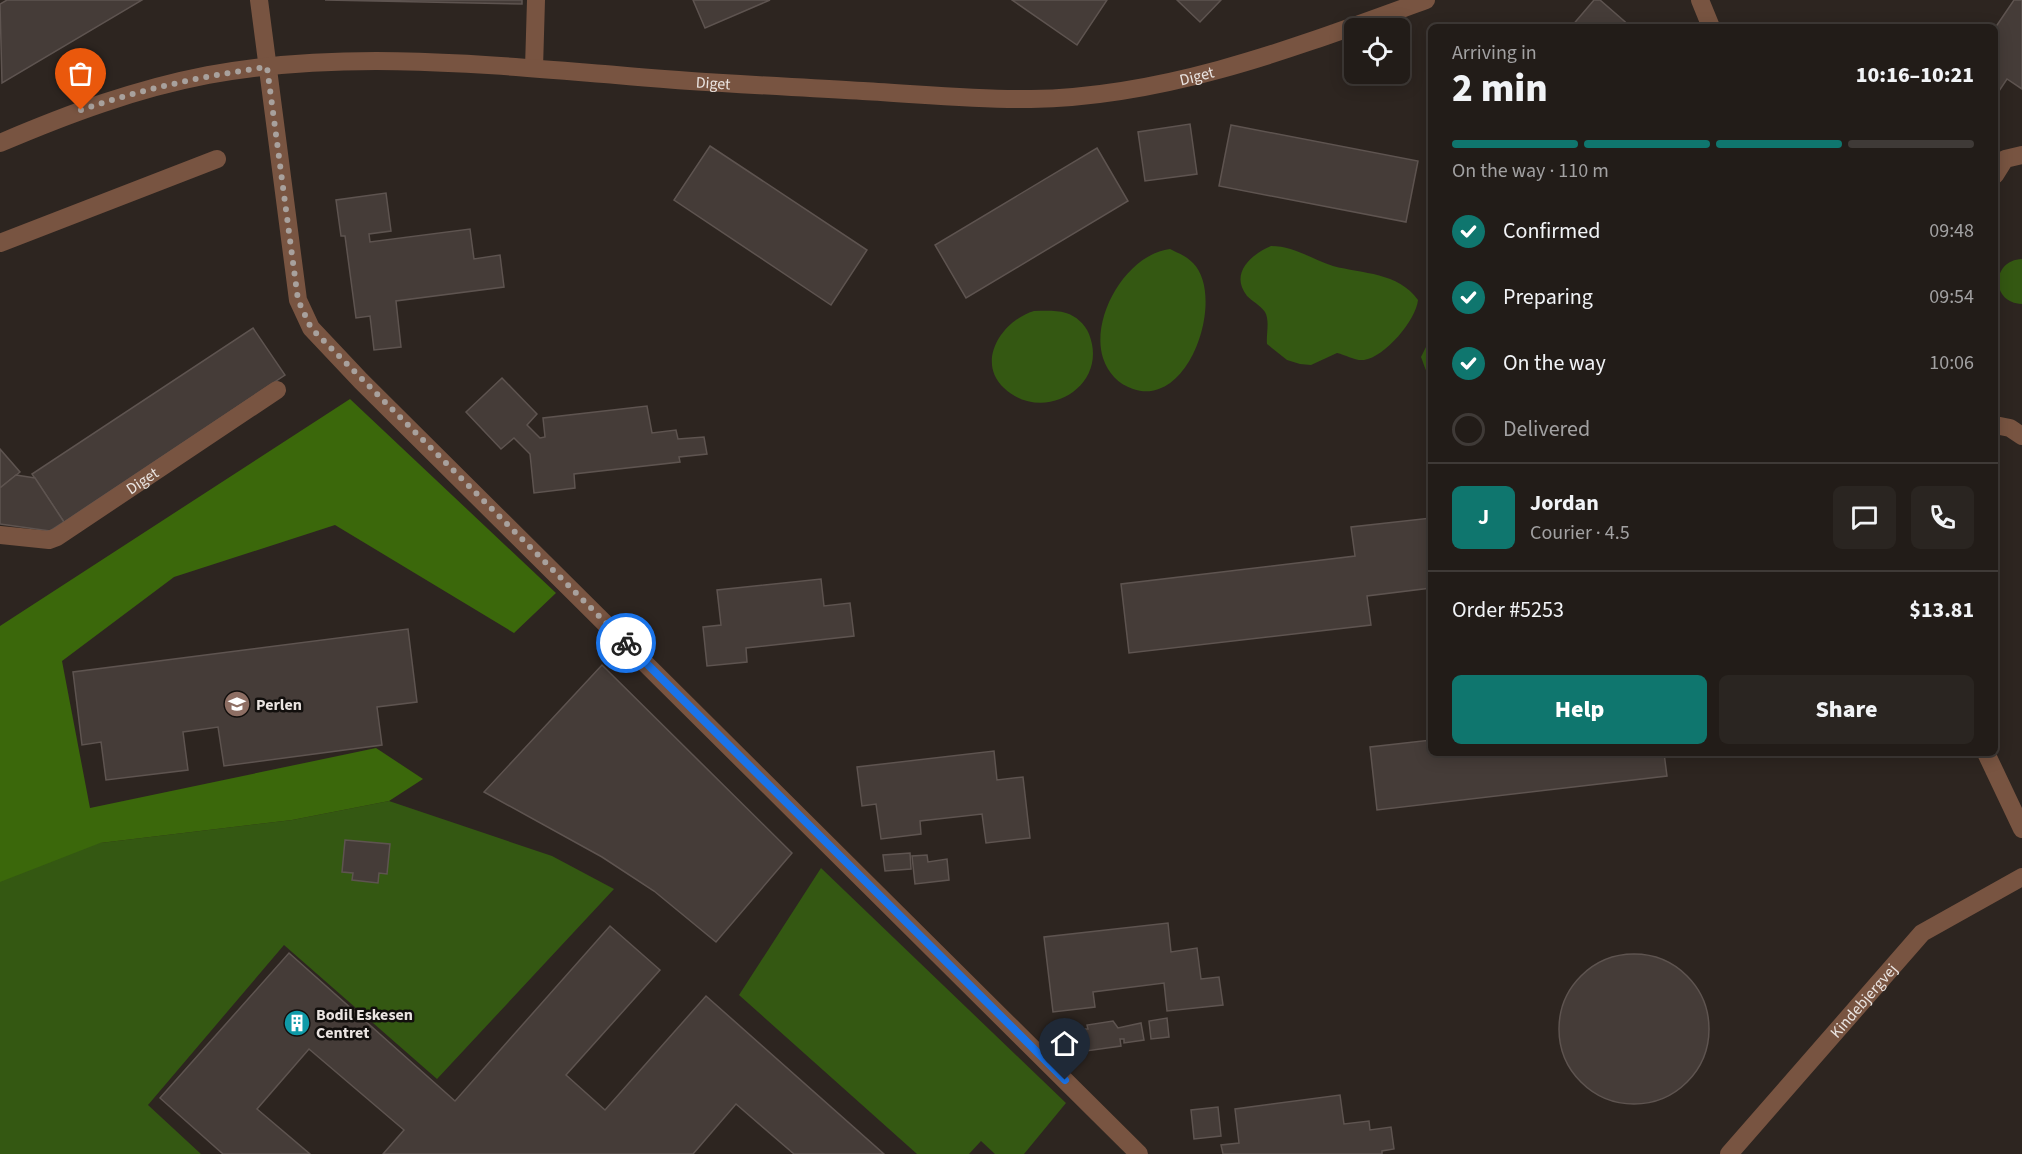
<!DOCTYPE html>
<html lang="en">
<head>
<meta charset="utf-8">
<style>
	body { margin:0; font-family:"Source Sans 3",sans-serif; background:#2a2521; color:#f1f3f6; height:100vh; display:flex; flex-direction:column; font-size:22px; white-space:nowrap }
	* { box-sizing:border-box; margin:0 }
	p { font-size:20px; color:#a2a1a2 }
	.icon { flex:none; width:33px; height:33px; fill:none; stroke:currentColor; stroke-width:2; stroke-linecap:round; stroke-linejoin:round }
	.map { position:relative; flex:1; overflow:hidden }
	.sheet { position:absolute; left:1428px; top:24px; width:570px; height:732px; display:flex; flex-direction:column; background:#221c18; border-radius:9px; box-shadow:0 3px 15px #0003,0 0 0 2px #3f3a37 }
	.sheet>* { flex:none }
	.controls { position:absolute; left:1344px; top:18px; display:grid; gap:12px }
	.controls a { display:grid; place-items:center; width:66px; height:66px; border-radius:9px; background:#221c18; box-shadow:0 3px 15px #0003,0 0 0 2px #3f3a37; font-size:30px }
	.pin { position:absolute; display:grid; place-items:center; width:51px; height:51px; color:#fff; margin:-62px -26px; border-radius:50% 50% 50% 0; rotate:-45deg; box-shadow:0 0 6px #0007 }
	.pin .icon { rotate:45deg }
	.courier { position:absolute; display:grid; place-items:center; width:60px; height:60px; margin:-30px; border:4px solid #1a73e8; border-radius:50%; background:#fff; color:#222; box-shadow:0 2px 8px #0007 }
	.summary em { font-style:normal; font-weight:800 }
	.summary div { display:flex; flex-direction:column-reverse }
	.summary { display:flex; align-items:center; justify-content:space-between; height:102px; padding:0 24px }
	h1 { font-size:39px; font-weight:800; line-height:45px }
	.bar { display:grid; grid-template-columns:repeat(4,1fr); gap:9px 6px; align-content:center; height:72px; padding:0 24px }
	.bar i { height:8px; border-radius:4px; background:#3f3a37 }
	.bar .on { background:#0f766e }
	.bar p { grid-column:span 4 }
	.line { display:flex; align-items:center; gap:15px; padding:0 24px; border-top:2px solid #3f3a37 }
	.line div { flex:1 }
	.round { display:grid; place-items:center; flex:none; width:63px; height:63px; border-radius:9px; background:#2a2521 }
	ol { padding:0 24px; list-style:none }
	li { display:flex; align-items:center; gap:18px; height:66px }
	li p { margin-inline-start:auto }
	li .icon { padding:6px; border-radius:50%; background:#0f766e; color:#fff; stroke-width:4 }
	li:last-child { color:#a2a1a2 }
	li i { width:33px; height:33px; border:3px solid #3f3a37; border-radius:50% }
	.action { display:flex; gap:12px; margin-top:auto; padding:12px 24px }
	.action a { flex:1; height:69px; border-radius:9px; background:#0f766e; color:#fff; font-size:24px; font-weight:800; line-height:69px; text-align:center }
	.action a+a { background:#2a2521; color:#f1f3f6 }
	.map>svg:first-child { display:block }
	.green { fill:#345812 }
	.forest { fill:#3b680b }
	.building { fill:#453c38; stroke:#5e5450; stroke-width:1.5 }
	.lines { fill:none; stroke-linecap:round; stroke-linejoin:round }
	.minor { stroke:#785441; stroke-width:18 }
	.done { stroke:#a8a19d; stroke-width:6; stroke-dasharray:0 10.8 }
	.route { stroke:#1a73e8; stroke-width:8 }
	.labels { text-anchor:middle; stroke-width:5; stroke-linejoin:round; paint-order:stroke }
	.street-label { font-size:16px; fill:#eae4e1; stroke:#120f0d }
	.poi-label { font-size:16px; font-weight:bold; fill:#eae4e1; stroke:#120f0d; text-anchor:start }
</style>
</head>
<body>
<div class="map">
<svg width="2022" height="1154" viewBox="0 0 2022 1154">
	<rect width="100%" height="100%" fill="#2d2520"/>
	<g class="green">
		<path d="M1271,246C1294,246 1311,259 1333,266C1363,274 1398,272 1418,300C1416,320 1385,357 1364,360C1355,361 1346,355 1337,353L1311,365L1300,364L1287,360L1267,344C1266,334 1270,321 1265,312C1260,305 1252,301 1247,296C1229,273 1252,254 1271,246Z"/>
		<path d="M1170,249C1178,253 1186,256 1193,263C1226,296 1190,409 1133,389C1118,384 1108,373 1103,358C1090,317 1127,254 1170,249Z"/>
		<path d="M2022,259V304C1990,303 1991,260 2022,259Z"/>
		<path d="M1034,311C1044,311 1056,310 1066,313C1076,316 1085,324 1089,334C1110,387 1043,425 1004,388C975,361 1003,320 1034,311Z"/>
		<polygon points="1431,337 1431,384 1421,357"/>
		<polygon points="0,627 100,843 292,820 389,801 552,856 614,889 437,1079 284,945 148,1105 201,1154 0,1154"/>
		<polygon points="821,868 1066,1103 1024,1154 995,1154 981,1141 969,1154 917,1154 739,995"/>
	</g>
	<polygon class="forest" points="350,399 556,593 514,633 335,525 174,577 62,661 90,808 376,748 423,779 389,801 292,820 100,843 0,882 0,626"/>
	<g class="building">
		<polygon points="7,0 142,0 2,83 0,4"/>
		<polygon points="325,0 522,0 522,4"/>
		<polygon points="693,0 770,0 705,28"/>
		<polygon points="1012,0 1107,0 1077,45"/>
		<polygon points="1177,0 1221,0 1200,22"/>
		<polygon points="1594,0 1600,0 1631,27 1571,27"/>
		<polygon points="2014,0 2022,0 2022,89 2007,79 1995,97 1995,28"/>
		<polygon points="1190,124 1197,174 1145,181 1138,132"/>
		<polygon points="1231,125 1418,161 1406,222 1219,186"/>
		<polygon points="710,146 867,250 831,305 674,200"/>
		<polygon points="1097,148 1128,201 966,298 935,245"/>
		<polygon points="386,193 391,231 369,234 370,242 470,229 474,259 500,255 504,287 396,301 401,347 374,350 370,316 356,318 345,236 341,236 336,200"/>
		<polygon points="253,328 285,375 64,522 32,474"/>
		<polygon points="502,378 537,414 527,425 540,438 545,437 543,418 647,406 652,433 676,430 678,439 704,437 707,454 679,457 680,462 574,474 575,488 534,493 530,454 514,438 501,449 466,412"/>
		<polygon points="0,449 20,472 0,488"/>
		<polygon points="16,475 35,478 64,522 50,531 0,524 0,488"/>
		<polygon points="1431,518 1431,588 1367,596 1371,625 1129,653 1121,584 1355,556 1351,527"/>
		<polygon points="821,579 824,606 850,603 854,636 746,648 747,662 707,666 703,627 721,625 717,590"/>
		<polygon points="408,629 417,702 377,707 382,745 224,766 218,727 183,732 188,770 106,780 101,742 82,745 73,672"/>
		<polygon points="602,665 792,853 716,942 654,891 602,857 484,792"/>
		<polygon points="1431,740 1431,753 1664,753 1667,776 1377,810 1370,747"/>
		<polygon points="994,751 997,780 1023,777 1030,838 986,843 982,814 920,821 921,834 881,839 876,804 862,806 857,767"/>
		<polygon points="345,840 390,844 387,874 379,873 378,883 352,880 353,873 342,872"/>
		<polygon points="910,853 911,869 885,871 883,855"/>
		<polygon points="927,855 928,862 947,859 949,880 915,884 912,856"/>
		<polygon points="1168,923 1171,952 1197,948 1201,979 1219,977 1223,1005 1167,1011 1164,983 1093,992 1095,1007 1053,1012 1044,937"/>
		<polygon points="610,926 660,970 566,1075 605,1110 706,996 884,1154 794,1154 736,1104 693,1154 383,1154 404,1130 309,1049 257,1109 310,1154 223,1154 160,1098 289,953 455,1101"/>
		<circle cx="1634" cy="1029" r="75"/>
		<polygon points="1167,1018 1169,1037 1151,1039 1149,1021"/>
		<polygon points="1113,1021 1118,1028 1141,1023 1144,1040 1124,1043 1124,1039 1120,1039 1121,1046 1086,1051 1083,1029 1088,1029 1087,1025"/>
		<polygon points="1340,1095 1344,1124 1369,1121 1370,1130 1391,1127 1394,1149 1382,1151 1382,1154 1223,1154 1221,1145 1239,1143 1235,1109"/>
		<polygon points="1218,1107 1221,1136 1194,1139 1191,1110"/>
	</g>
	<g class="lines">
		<g class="minor">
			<polyline points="259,0 298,300 311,328 361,381 1139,1154"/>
			<polyline points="1700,0 1711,27"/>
			<polyline points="534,68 536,0"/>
			<path id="s1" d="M0,143C68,114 135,89 208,75C342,50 480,64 616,75C698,83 781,86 863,91C919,94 976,100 1031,99C1168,97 1299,46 1426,0"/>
			<polyline points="1995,175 2005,159 2022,155"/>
			<polyline points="0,243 217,159"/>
			<polyline points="1995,425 2010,428 2022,436"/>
			<path id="s2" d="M0,535L49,540L57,537L277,390"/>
			<polyline points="1986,753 2022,829"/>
			<path id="s3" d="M1729,1154L1922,933L2022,877"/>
		</g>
	</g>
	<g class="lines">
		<path class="done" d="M81,110C142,89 203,76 267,67L298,300L311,328L626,643"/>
		<polyline class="route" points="626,643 1065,1080"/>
	</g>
	<defs>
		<symbol id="school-disc" viewBox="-11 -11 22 22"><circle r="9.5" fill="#8d6e63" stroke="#120f0d"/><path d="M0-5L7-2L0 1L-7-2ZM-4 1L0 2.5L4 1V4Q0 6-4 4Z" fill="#fff"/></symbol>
		<symbol id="building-disc" viewBox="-11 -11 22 22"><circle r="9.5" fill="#0f9aa8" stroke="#120f0d"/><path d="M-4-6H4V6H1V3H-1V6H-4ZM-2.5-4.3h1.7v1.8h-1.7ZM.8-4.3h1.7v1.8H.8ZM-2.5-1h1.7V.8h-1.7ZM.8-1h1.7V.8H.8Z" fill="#fff"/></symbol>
	</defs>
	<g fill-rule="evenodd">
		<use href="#school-disc" x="222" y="689" width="30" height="30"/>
		<use href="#building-disc" x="282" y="1008" width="30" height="30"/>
	</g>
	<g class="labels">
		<g class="street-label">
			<text dy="6" stroke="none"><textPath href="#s1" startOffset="1212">Diget</textPath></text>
			<text dy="6" stroke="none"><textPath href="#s1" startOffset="726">Diget</textPath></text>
			<text dy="6" stroke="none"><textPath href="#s2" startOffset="160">Diget</textPath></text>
			<text dy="6" stroke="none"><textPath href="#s3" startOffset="204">Kindebjergvej</textPath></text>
		</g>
		<g class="poi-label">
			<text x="256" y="710">Perlen</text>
			<text x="316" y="1020">Bodil Eskesen<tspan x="316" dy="18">Centret</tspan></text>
		</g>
	</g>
</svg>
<div class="controls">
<a><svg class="icon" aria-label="locate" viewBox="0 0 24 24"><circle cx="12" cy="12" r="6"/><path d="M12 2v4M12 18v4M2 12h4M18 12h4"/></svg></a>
</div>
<div class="pin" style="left:81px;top:110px;background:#ea580c"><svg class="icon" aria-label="bag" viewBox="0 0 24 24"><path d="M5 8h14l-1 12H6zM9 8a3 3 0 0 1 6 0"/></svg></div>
<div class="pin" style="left:1065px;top:1080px;background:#1f2937"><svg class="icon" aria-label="home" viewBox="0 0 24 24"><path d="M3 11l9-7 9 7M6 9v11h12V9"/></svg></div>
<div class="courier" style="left:626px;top:643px"><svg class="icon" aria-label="bike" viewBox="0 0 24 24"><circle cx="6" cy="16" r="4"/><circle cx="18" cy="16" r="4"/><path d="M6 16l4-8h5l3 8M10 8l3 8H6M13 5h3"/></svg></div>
<section class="sheet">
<div class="summary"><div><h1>2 min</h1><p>Arriving in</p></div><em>10:16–10:21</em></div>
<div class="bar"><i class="on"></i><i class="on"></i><i class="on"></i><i></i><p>On the way · 110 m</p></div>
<ol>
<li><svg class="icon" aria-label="check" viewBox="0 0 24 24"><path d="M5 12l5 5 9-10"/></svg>Confirmed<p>09:48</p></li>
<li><svg class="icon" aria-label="check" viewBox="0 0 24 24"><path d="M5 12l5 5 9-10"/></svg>Preparing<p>09:54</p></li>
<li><svg class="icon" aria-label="check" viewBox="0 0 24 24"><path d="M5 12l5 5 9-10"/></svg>On the way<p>10:06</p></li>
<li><i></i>Delivered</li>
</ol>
<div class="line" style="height:108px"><b class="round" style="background:#0f766e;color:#fff">J</b><div><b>Jordan</b><p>Courier · 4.5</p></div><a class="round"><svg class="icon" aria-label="chat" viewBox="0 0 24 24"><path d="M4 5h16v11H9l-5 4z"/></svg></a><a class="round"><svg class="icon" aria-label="phone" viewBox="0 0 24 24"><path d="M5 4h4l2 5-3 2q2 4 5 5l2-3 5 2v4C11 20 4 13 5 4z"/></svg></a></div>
<div class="line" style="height:78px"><div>Order #5253</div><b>$13.81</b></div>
<div class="action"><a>Help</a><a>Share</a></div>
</section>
</div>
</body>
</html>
